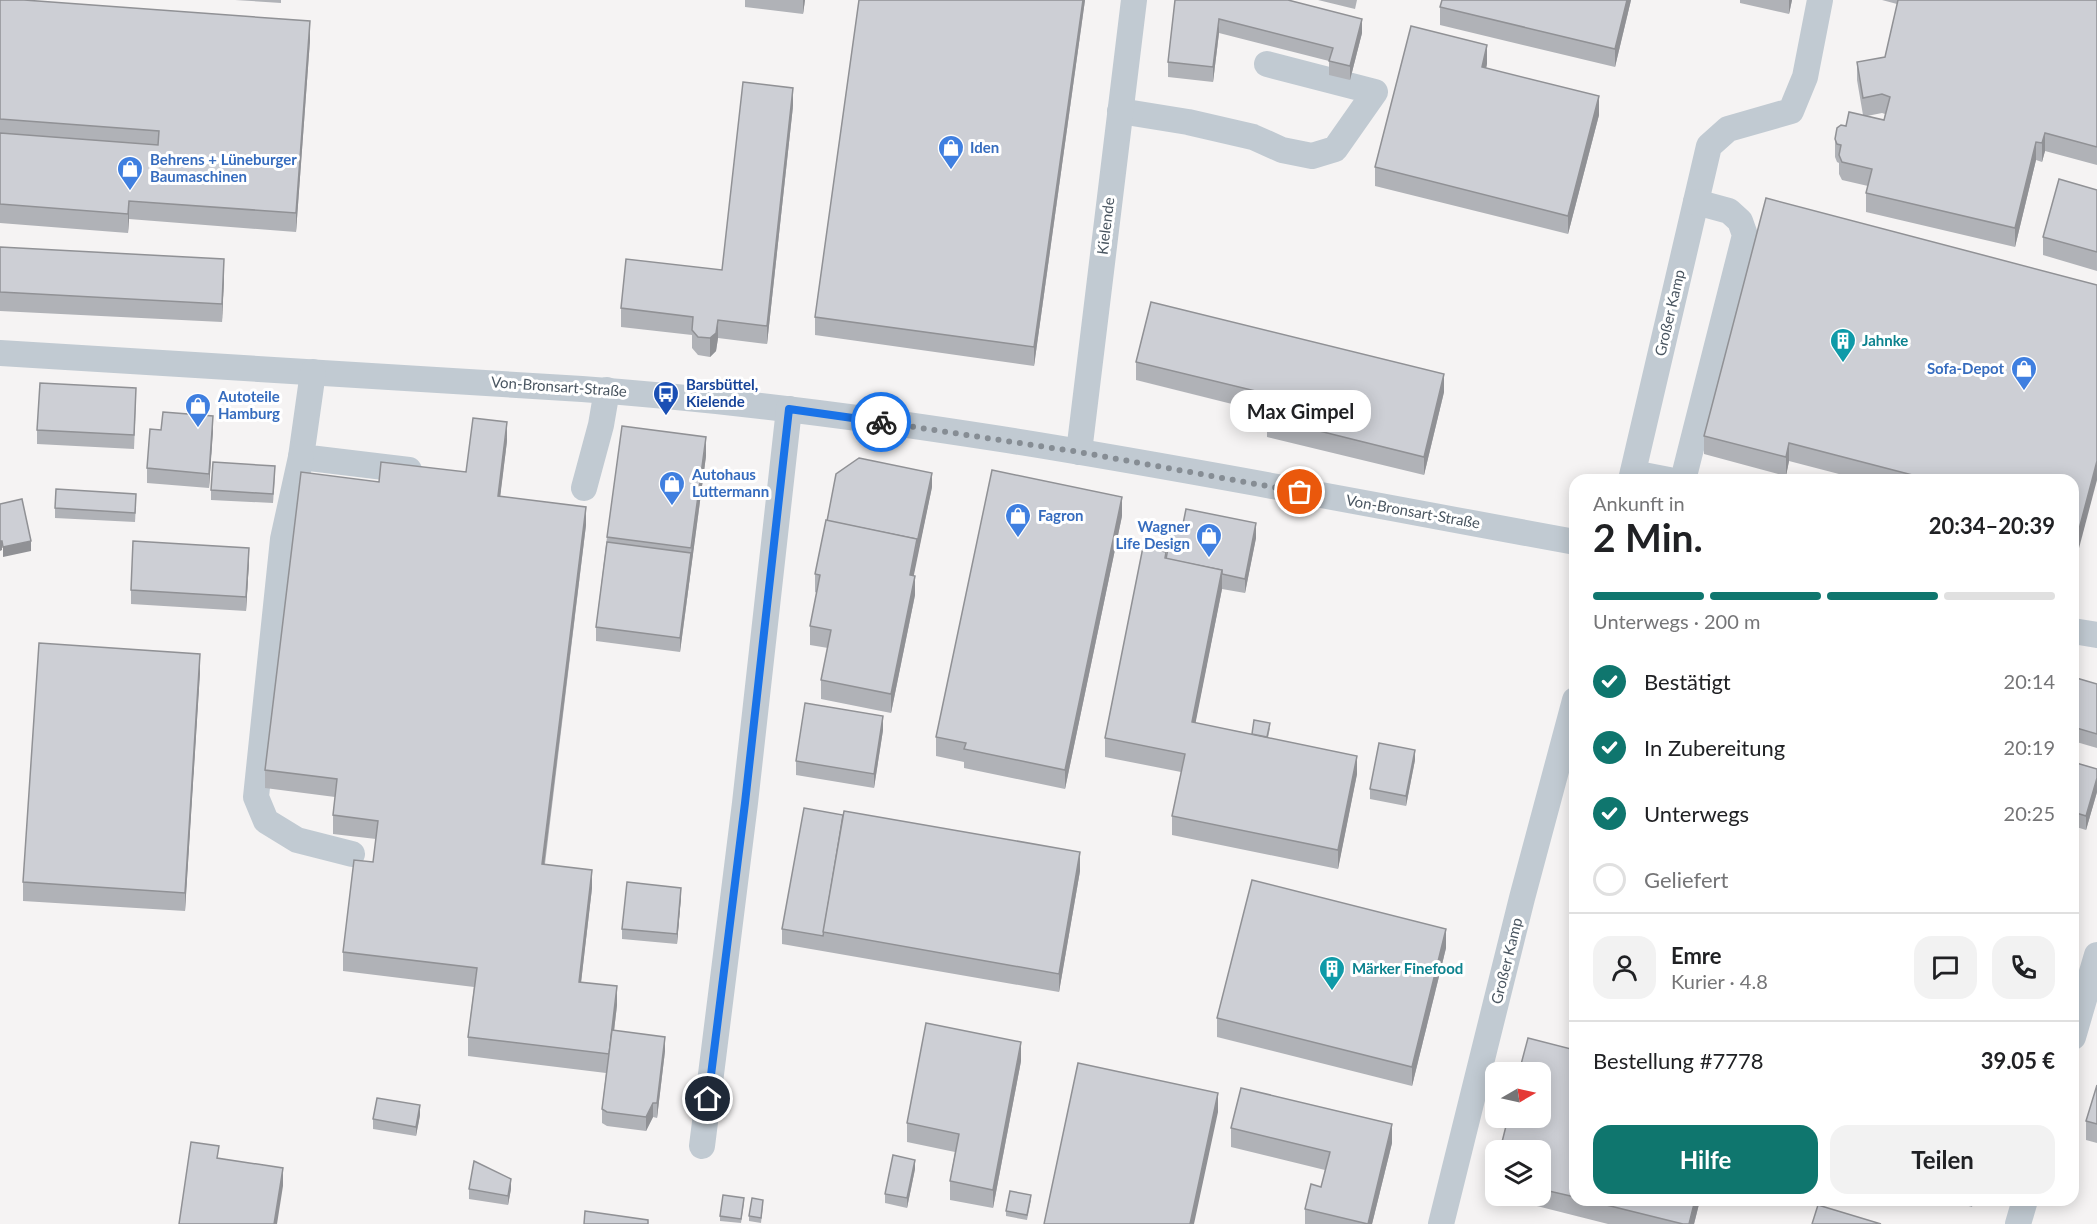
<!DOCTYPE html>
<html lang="de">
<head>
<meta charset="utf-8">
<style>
	body { margin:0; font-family:Lato,sans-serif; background:#f2f2f2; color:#202124; height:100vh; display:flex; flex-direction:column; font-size:22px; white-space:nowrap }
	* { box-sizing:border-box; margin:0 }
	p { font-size:20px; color:#757577 }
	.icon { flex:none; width:33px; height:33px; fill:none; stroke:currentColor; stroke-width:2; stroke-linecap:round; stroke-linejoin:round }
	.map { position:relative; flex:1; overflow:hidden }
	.side { position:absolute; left:1569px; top:474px; width:510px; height:732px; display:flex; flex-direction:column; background:#fff; border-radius:18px; box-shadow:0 3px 15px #0003 }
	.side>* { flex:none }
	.needle { width:39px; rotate:81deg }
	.controls { position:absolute; left:1485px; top:1062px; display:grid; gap:12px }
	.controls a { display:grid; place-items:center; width:66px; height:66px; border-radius:12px; background:#fff; box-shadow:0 3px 15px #0003; font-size:30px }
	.pin { position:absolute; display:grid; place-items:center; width:51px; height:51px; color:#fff; margin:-26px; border:3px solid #fff; border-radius:50%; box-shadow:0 2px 6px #0007 }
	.courier { position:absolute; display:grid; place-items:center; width:60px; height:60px; margin:-30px; border:4px solid #1a73e8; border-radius:50%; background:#fff; color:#222; box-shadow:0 2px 8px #0007 }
	.bubble { position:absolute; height:42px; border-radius:18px; background:#fff; box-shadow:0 3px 15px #0003; font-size:20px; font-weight:700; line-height:42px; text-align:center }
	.summary em { font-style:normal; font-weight:700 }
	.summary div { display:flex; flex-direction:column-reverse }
	.summary { display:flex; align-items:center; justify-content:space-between; height:102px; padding:0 24px }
	h1 { font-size:39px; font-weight:700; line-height:45px }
	.bar { display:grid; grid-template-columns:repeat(4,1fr); gap:9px 6px; align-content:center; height:72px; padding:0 24px }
	.bar i { height:8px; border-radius:4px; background:#e0e0e0 }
	.bar .active { background:#0f766e }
	.bar p { grid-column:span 4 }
	.line { display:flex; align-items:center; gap:15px; padding:0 24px; border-top:2px solid #e0e0e0 }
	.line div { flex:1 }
	.round { display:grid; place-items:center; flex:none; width:63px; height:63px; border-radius:18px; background:#f2f2f2 }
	ol { padding:0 24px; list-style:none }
	li { display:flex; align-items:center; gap:18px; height:66px }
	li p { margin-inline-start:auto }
	li .icon { padding:6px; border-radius:50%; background:#0f766e; color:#fff; stroke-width:4 }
	li:last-child { color:#757577 }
	li i { width:33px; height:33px; border:3px solid #e0e0e0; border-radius:50% }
	.button { display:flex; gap:12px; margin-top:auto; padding:12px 24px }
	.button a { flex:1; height:69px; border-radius:18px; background:#0f766e; color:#fff; font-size:24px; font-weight:700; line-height:69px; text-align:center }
	.button a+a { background:#f2f2f2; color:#202124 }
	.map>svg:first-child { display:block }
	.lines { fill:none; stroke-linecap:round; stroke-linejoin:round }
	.minor { stroke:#c1cad2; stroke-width:26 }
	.wall { fill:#b0b2b7; fill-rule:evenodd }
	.shaded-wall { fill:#909195 }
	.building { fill:#cdcfd5; stroke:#909195; stroke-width:1.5 }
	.done { stroke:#868d94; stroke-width:6; stroke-dasharray:0 10.8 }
	.route { stroke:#1a73e8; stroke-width:8 }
	.labels { text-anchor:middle; stroke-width:6; stroke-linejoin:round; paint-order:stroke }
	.shop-label { font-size:15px; font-weight:bold; fill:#366cbe; stroke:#fff; text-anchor:start }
	.street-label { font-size:15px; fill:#4a5661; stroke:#fff }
	.culture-label { font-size:15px; font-weight:bold; fill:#0d838f; stroke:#fff; text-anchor:start }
	.transit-label { font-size:15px; font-weight:bold; fill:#164399; stroke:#fff; text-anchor:start }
</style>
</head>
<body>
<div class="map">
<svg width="2097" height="1224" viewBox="0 0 2097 1224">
	<rect width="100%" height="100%" fill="#f5f3f3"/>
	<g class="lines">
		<g class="minor">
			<polyline points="1120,111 1188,122 1253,137 1282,150 1312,156 1335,149 1375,92 1267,64"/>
			<path d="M0,353L582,389C916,413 1246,482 1575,542"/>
			<polyline points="313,372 301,457 409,470"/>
			<polyline points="1079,452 1134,0"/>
			<polyline points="301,457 283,539 256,797 266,821 297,840 352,854"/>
			<polyline points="1633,473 1669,480"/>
			<polyline points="1631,480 1709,146 1728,129 1791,111 1805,77 1820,0"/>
			<polyline points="1683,480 1745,235 1740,221 1729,211 1696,202"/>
			<polyline points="584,488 601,425 607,390"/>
			<polyline points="2073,631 2097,635"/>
			<polyline points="2073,1037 2097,955"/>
			<polyline points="702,1146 745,803 789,409"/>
			<polyline points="1441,1224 1522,898 1575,700"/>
			<polyline points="2018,1224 2025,1200"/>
		</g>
	</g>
	<g class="wall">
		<polygon points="0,0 310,40 296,232 129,219 128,233 0,223"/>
		<polygon points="235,0 281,0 281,3"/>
		<polygon points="745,0 805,0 803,14 745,7"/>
		<polygon points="859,0 1085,0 1034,366 815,335 815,317"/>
		<polygon points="1175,0 1362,33 1350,80 1329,75 1329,61 1219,33 1213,82 1168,77 1168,62"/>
		<polygon points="1318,0 1357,0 1355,9"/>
		<polygon points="1442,0 1631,0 1615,67 1440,25 1440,7"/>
		<polygon points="1740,0 1792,0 1789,14 1740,3"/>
		<path d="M1882,0H2097V165L2045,151L2042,162L2036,160L2015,247L1866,212V193L1868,186L1842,180L1839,174V163L1837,162L1835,157V139L1846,126L1863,115L1857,80V62L1885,57L1897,4ZM1882,113L1885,114L1884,120L1867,116Z"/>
		<polygon points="1487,64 1486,68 1599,115 1568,234 1375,186 1375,167"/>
		<polygon points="793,106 767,344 718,338 716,351 710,357 698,355 692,348 692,335 621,327 621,308 722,270"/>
		<polygon points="2097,190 2097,271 2043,255 2043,237"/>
		<polygon points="1766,198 2073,480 1862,480 1789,461 1786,476 1704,454 1704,436"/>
		<polygon points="0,247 224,278 222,322 0,311"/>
		<polygon points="1136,362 1444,392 1424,475 1267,437 1267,418 1268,413 1136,380"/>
		<polygon points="136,402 134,449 37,444 37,430"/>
		<polygon points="161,430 213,430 209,488 147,483 147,468"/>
		<polygon points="507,441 500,496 586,525 545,864 592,888 581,982 617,1005 614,1031 665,1051 657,1118 653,1117 646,1131 607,1126 602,1123 602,1109 606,1073 468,1056 468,1037 474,987 343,971 343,952 373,862 376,839 333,834 333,815 335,797 265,788 265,770 379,482 466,472"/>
		<polygon points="706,456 680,652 596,641 596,627 607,537"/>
		<polygon points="275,476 273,503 211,500 211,490"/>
		<polygon points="932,487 913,576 915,595 891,713 821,699 821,680 828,648 810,645 810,626 817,593 815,592 815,574"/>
		<polygon points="136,504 135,522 55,518 55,508"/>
		<polygon points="1122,516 1065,789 964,768 964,762 936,756 936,737"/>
		<polygon points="1181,534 1256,538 1245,593 1222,589 1195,723 1252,734 1270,728 1268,738 1357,774 1338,869 1172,835 1172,816 1181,772 1105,757 1105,738 1166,557"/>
		<polygon points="249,562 246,611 131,604 131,590"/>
		<polygon points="200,672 185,911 23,901 23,882"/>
		<polygon points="2073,677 2097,684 2097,748 2073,741"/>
		<polygon points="883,730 874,788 796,775 796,761"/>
		<polygon points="1415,760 1406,806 1370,799 1370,789"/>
		<polygon points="2073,762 2097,769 2097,792 2086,830 2073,826"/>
		<polygon points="1080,871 1059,992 782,944 782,929"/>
		<polygon points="681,897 677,944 622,939 622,929"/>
		<polygon points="1446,948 1412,1086 1217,1037 1217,1018"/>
		<polygon points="1575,1050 1575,1200 1700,1200 1694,1224 1608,1224 1493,1195 1493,1177 1496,1168 1496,1196 1540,1196 1540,1150"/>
		<polygon points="1021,1061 993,1208 950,1200 950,1181 955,1152 907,1142 907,1123"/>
		<polygon points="2097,1085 2097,1143 2086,1140 2086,1121"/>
		<polygon points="420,1115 416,1136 373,1129 373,1119"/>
		<polygon points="1231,1128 1392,1143 1372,1224 1305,1224 1305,1209 1321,1187 1325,1170 1231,1147"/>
		<polygon points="915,1169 907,1208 885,1203 885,1194"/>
		<polygon points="469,1189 511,1189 508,1205 469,1199"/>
		<polygon points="1031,1200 1027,1220 1006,1216 1006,1211"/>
		<polygon points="1949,1200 1974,1200 1972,1207"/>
		<polygon points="744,1203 741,1223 720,1221 720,1216"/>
		<polygon points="763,1205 761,1223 749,1221 749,1216"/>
	</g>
	<g class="shaded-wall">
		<polygon points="803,0 805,0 803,14"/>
		<polygon points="1083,0 1085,0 1034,366 1034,347"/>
		<polygon points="1627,0 1631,0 1615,67 1615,49"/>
		<polygon points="1789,0 1792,0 1789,14"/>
		<polygon points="1219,19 1219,33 1213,82 1213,67"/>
		<polygon points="1362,19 1362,33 1350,80 1350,66"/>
		<polygon points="310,21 310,40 296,232 296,213"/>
		<polygon points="1487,45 1487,64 1482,85 1482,67"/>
		<polygon points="793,88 793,106 767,344 767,326"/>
		<polygon points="1599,96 1599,115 1568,234 1568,216"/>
		<polygon points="2045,133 2045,151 2042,162 2042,143"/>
		<polygon points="2036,142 2036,160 2015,247 2015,228"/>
		<polygon points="129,201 129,219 128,233 128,214"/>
		<polygon points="224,259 224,278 222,322 222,304"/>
		<polygon points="718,320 718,338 716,351 710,357 710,338"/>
		<polygon points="1444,374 1444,392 1424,475 1424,457"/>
		<polygon points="213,416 213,430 209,488 209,474"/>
		<polygon points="507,422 507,441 498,515 498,496"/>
		<polygon points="706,437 706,456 680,652 680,638"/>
		<polygon points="1789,443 1789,461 1786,476 1786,457"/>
		<polygon points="2097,461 2097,480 2073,571 2073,552"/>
		<polygon points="932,473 932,487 910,594 910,575"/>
		<polygon points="1122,497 1122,516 1065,789 1065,770"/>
		<polygon points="586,507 586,525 542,882 542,864"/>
		<polygon points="1256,523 1256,538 1245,593 1245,579"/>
		<polygon points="0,541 2,541 2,550 0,551"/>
		<polygon points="31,541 31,551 3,557 3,547"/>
		<polygon points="249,548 249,562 246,611 246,597"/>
		<polygon points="1222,570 1222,589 1192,741 1192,722"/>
		<polygon points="915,576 915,595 891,713 891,694"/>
		<polygon points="200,654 200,672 185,911 185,893"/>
		<polygon points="883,716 883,730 874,788 874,774"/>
		<polygon points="1415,750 1415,760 1406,806 1406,796"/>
		<polygon points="1357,756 1357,774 1338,869 1338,850"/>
		<polygon points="2097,778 2097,792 2086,830 2086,816"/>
		<polygon points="2077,839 2077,858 2073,870 2073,852"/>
		<polygon points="1080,852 1080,871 1059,992 1059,974"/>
		<polygon points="592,870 592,888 579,1000 579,982"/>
		<polygon points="681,888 681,897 677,944 677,934"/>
		<polygon points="1446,929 1446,948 1412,1086 1412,1067"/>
		<polygon points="617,986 617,1005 609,1073 609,1054"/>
		<polygon points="665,1037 665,1051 657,1118 657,1103"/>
		<polygon points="1021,1042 1021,1061 993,1208 993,1190"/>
		<polygon points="1218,1093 1218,1112 1194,1224 1190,1224"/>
		<polygon points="653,1103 653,1117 646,1131 646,1117"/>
		<polygon points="420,1105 420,1115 416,1136 416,1127"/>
		<polygon points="1392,1124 1392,1143 1372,1224 1368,1224"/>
		<polygon points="915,1160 915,1169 907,1208 907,1198"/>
		<polygon points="283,1168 283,1186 277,1224 274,1224"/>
		<polygon points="511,1179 511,1189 508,1205 508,1196"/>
		<polygon points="1695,1200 1700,1200 1694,1224 1689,1224"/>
	</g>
	<g class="building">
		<polygon points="0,0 24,0 310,21 296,213 129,201 128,214 0,204 0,133 158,145 159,131 0,119"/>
		<polygon points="859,0 1083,0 1034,347 815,317"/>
		<polygon points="1175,0 1288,0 1362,19 1350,66 1329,61 1333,48 1219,19 1213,67 1168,62"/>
		<polygon points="1442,0 1627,0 1615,49 1440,7"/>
		<polygon points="1898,0 2097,0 2097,147 2045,133 2042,143 2036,142 2015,228 1866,193 1872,169 1842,162 1839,155 1841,145 1837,144 1835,139 1837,128 1841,125 1846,126 1849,112 1884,120 1890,97 1882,94 1863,98 1857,62 1885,57"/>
		<polygon points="1411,26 1487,45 1482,67 1599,96 1568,216 1375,167"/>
		<polygon points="743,82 793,88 767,326 718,320 716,333 710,338 698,337 692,330 693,317 621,308 626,259 722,270"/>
		<polygon points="2059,179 2097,190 2097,252 2043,237"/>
		<polygon points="1766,198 2097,285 2097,461 2073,552 2073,480 1923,480 1924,478 1789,443 1786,457 1704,436"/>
		<polygon points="0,247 224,259 222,304 0,292"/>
		<polygon points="1151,302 1444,374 1424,457 1267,418 1272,395 1136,362"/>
		<polygon points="40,383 136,388 134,435 37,430"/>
		<polygon points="163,412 213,416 209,474 147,468 150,429 161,430"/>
		<polygon points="473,418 507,422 498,496 586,507 542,864 592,870 579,982 617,986 609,1054 468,1037 477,968 343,952 354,860 373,862 378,821 333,815 337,779 265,770 301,472 379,482 381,462 466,472"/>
		<polygon points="622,426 706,437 691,548 607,537"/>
		<polygon points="859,458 932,473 917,543 917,539 827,521 836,474"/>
		<polygon points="213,462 275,466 273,494 211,490"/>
		<polygon points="992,470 1122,497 1065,770 964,749 966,743 936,737"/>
		<polygon points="56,489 136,494 135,513 55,508"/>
		<polygon points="22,499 31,541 3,547 2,541 0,541 0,504"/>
		<polygon points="1186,509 1256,523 1245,579 1222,574 1222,570 1166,559 1171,532 1181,534"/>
		<polygon points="826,520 917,539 910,575 915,576 891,694 821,680 831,630 810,626 820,575 815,574"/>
		<polygon points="133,541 249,548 246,597 131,590"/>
		<polygon points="607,542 691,553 680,638 596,627"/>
		<polygon points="1143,547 1166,552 1165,558 1222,570 1192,722 1357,756 1338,850 1172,816 1185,754 1105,738"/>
		<polygon points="39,643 200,654 185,893 23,882"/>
		<polygon points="2073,677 2097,684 2097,734 2073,727"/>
		<polygon points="805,703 883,716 874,774 796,761"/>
		<polygon points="1254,720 1270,723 1267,737 1252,734"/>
		<polygon points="1379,743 1415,750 1406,796 1370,789"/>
		<polygon points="2073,762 2097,769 2097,778 2086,816 2073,812"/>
		<polygon points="804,808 843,815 823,936 782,929"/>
		<polygon points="844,811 1080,852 1059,974 823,932"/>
		<polygon points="2073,838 2077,839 2073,852"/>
		<polygon points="1252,880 1446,929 1412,1067 1217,1018"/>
		<polygon points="627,882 681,888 677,934 622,929"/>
		<polygon points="926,1023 1021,1042 993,1190 950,1181 959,1134 907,1123"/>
		<polygon points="612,1030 665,1037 657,1103 653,1103 646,1117 607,1112 602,1109"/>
		<polygon points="1528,1038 1575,1050 1575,1197 1540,1189 1540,1150 1500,1150 1508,1118 1540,1118 1540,1072 1519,1072"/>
		<polygon points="1078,1063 1218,1093 1190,1224 1044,1224"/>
		<polygon points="2097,1085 2097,1124 2086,1121"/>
		<polygon points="1241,1088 1392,1124 1368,1224 1305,1209 1311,1184 1321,1187 1330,1152 1231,1128"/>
		<polygon points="377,1098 420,1105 416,1127 373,1119"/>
		<polygon points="191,1142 219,1146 217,1158 283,1168 274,1224 179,1224"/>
		<polygon points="893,1155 915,1160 907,1198 885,1194"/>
		<polygon points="474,1161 511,1179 508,1196 469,1189"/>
		<polygon points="1010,1191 1031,1195 1027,1215 1006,1211"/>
		<polygon points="723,1195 744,1198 741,1219 720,1216"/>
		<polygon points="752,1198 763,1200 761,1218 749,1216"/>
		<polygon points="1586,1200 1695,1200 1689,1224 1683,1224"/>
		<polygon points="1818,1205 1881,1224 1812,1224"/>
		<polygon points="585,1211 648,1220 648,1224 584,1224"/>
	</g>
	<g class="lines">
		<polyline class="done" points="881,422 1079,452 1300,492"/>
		<polyline class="route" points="708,1099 745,803 789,409 881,422"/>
	</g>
	<defs>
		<symbol id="shop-pin" viewBox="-11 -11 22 30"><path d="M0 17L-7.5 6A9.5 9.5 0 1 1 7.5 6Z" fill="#3f7fe0" stroke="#fff"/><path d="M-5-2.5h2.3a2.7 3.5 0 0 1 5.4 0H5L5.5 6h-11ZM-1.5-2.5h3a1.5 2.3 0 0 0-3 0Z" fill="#fff"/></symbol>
		<symbol id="building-pin" viewBox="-11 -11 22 30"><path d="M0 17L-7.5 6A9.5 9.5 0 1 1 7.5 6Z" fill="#0f9aa8" stroke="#fff"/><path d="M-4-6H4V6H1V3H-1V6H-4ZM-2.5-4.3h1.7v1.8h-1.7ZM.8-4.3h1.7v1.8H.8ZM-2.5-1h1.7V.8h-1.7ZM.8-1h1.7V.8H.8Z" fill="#fff"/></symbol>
		<symbol id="bus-pin" viewBox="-11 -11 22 30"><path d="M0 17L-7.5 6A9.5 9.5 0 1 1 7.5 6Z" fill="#1a4fb4" stroke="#fff"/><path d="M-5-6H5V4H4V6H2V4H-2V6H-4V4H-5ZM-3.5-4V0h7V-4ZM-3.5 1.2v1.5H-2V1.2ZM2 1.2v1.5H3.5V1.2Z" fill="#fff"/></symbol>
	</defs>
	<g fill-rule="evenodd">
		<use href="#shop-pin" x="936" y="133" width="30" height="40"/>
		<use href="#shop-pin" x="115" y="154" width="30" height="40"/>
		<use href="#building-pin" x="1828" y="326" width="30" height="40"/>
		<use href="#shop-pin" x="2009" y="354" width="30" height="40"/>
		<use href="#bus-pin" x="651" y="379" width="30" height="40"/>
		<use href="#shop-pin" x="183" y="391" width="30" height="40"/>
		<use href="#shop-pin" x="657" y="469" width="30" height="40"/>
		<use href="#shop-pin" x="1003" y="501" width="30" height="40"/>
		<use href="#shop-pin" x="1194" y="521" width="30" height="40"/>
		<use href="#building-pin" x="1317" y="954" width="30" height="40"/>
	</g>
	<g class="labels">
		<g class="shop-label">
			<text x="970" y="153">Iden</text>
			<text x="150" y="165">Behrens + Lüneburger<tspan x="150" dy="17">Baumaschinen</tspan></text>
			<text x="2004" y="374" text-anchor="end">Sofa-Depot</text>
			<text x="218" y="402">Autoteile<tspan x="218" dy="17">Hamburg</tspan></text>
			<text x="692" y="480">Autohaus<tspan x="692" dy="17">Luttermann</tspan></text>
			<text x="1038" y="521">Fagron</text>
			<text x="1190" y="532" text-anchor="end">Wagner<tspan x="1190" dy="17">Life Design</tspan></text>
		</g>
		<g class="street-label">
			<text transform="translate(1106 226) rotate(-83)" y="5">Kielende</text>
			<text transform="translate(1670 313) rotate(-77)" y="5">Großer Kamp</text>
			<text transform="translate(559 387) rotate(4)" y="5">Von-Bronsart-Straße</text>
			<text transform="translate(1413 512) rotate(10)" y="5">Von-Bronsart-Straße</text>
			<text transform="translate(1507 961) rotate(-76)" y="5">Großer Kamp</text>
		</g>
		<g class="culture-label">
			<text x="1862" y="346">Jahnke</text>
			<text x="1352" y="974">Märker Finefood</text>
		</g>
		<g class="transit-label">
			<text x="686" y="390">Barsbüttel,<tspan x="686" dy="17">Kielende</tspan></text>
		</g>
	</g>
</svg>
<div class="controls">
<a><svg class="needle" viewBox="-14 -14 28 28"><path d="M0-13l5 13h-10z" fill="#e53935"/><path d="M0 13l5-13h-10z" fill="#757577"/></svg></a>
<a><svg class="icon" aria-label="layers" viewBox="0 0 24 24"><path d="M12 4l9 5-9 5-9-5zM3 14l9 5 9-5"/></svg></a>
</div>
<div class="pin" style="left:1300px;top:492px;background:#ea580c"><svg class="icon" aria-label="bag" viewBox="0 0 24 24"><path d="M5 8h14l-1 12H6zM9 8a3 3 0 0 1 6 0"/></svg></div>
<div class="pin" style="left:708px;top:1099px;background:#1f2937"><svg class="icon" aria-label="home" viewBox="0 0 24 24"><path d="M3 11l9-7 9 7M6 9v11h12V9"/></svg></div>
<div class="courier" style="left:881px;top:422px"><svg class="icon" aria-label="bike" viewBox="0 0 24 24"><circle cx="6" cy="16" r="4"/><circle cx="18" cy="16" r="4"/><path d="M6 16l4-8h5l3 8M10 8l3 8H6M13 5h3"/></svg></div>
<div class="bubble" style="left:1230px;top:390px;width:141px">Max Gimpel</div>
<section class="side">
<div class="summary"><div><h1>2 Min.</h1><p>Ankunft in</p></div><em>20:34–20:39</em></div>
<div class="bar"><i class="active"></i><i class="active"></i><i class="active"></i><i></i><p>Unterwegs · 200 m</p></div>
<ol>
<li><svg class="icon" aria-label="check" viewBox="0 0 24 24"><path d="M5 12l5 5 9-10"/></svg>Bestätigt<p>20:14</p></li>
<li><svg class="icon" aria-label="check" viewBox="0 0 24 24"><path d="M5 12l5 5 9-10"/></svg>In Zubereitung<p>20:19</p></li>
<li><svg class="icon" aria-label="check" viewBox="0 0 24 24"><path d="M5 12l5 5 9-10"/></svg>Unterwegs<p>20:25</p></li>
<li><i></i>Geliefert</li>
</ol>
<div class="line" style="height:108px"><a class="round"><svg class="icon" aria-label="person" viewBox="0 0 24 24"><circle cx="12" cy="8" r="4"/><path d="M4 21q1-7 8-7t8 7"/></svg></a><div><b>Emre</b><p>Kurier · 4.8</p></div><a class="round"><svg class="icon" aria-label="chat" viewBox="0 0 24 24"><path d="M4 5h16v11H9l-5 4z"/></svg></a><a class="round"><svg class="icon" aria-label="phone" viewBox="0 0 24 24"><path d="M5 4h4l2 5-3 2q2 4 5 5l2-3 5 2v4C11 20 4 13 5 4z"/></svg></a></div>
<div class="line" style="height:78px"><div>Bestellung #7778</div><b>39.05 €</b></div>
<div class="button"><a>Hilfe</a><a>Teilen</a></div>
</section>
</div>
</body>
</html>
